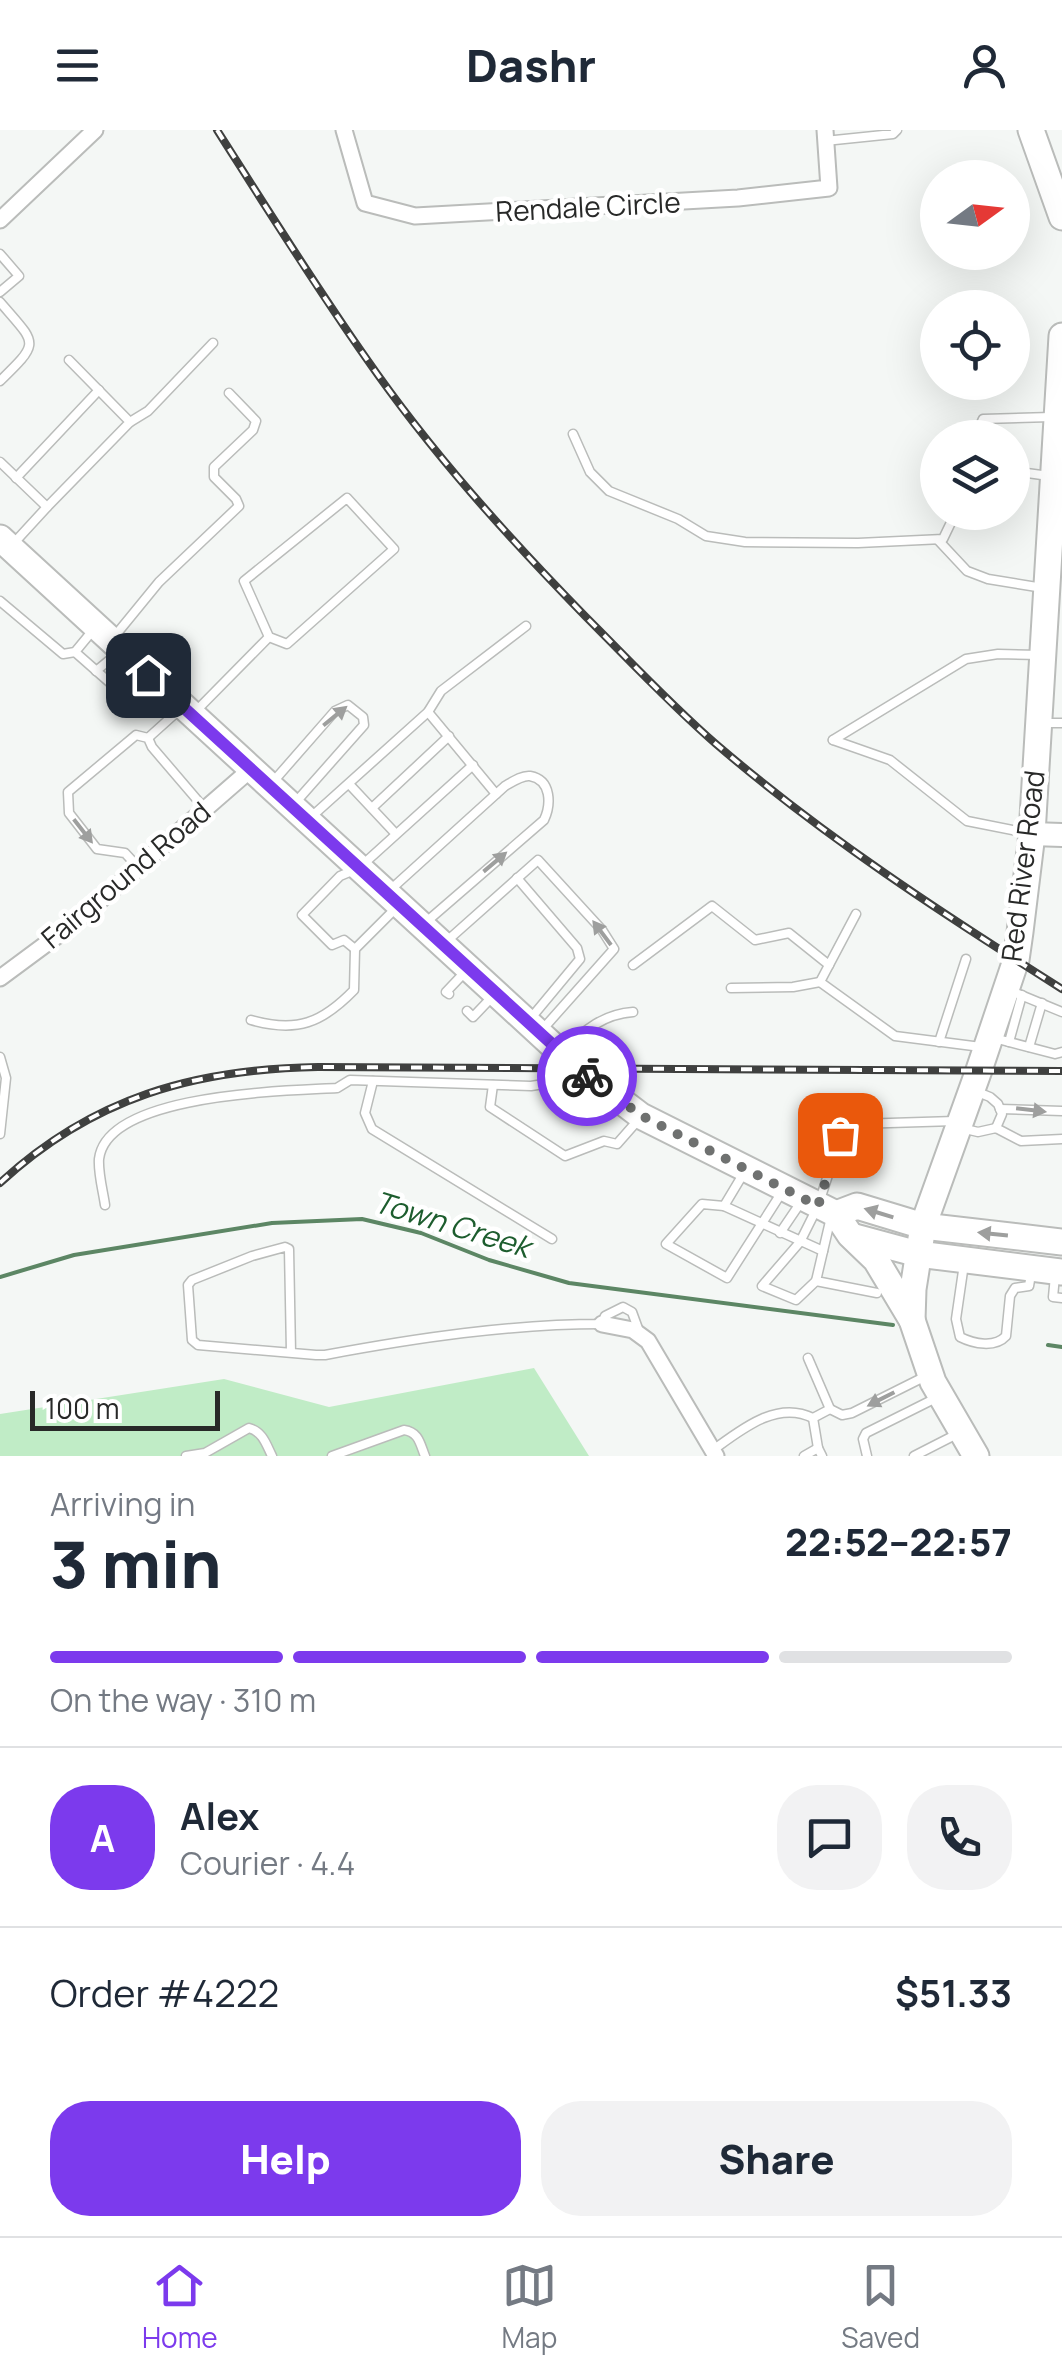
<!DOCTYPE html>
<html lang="en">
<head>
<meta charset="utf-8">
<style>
	body { margin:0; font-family:Manrope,sans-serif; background:#f2f2f3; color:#1f2937; height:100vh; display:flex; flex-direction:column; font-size:38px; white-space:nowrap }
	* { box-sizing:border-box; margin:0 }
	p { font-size:32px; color:#747a83 }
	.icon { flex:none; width:55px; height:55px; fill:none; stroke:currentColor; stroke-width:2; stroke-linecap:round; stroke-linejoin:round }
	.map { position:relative; height:1326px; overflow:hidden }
	.drawer { display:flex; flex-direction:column; background:#fff; flex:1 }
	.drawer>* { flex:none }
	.needle { width:65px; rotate:75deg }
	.controls { position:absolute; left:920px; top:30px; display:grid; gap:20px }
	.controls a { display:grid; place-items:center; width:110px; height:110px; border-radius:50%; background:#fff; box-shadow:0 10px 40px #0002; font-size:50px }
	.scale { position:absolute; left:30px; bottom:25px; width:190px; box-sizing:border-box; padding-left:10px; border:5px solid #282928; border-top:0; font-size:28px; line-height:35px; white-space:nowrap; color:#282928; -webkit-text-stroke:8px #fff; paint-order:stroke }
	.pin { position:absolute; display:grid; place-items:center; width:85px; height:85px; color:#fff; margin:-42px; border-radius:20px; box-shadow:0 5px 15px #0006 }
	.courier { position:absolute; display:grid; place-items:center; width:100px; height:100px; margin:-50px; border:8px solid #7c3aed; border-radius:50%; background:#fff; color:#222; box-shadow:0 2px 12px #0007 }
	.summary em { font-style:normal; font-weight:800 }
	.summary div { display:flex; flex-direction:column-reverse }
	.summary { display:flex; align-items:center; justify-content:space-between; height:170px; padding:0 50px }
	h1 { font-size:65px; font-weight:800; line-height:75px }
	.bar { display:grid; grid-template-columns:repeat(4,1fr); gap:15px 10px; align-content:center; height:120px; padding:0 50px }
	.bar i { height:12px; border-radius:8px; background:#e0e1e3 }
	.bar .selected { background:#7c3aed }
	.bar p { grid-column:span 4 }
	.line { display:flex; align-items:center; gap:25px; padding:0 50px; border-top:2px solid #e0e1e3 }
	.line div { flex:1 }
	.round { display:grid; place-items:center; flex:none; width:105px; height:105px; border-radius:40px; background:#f2f2f3 }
	.cta { display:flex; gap:20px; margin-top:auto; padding:20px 50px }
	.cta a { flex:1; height:115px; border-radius:40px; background:#7c3aed; color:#fff; font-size:40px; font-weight:800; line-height:115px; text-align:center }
	.cta a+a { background:#f2f2f3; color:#1f2937 }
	header { display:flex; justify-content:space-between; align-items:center; height:130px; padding:0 50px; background:#fff; font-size:45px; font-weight:800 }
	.tab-bar { display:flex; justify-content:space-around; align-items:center; height:140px; border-top:2px solid #e0e1e3; background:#fff; font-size:28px; color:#747a83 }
	.tab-bar a { display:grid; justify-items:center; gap:5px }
	.tab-bar .selected { color:#7c3aed }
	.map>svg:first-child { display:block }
	.green { fill:#c0ecc6 }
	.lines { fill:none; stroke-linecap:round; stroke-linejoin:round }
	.stream { stroke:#5c8664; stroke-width:4 }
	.lane-casing { stroke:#babcba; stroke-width:11 }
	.street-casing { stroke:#babcba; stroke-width:19 }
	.secondary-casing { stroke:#babcba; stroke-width:26 }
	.primary-casing { stroke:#babcba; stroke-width:29 }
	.lane { stroke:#fff; stroke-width:8 }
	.street { stroke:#fff; stroke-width:15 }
	.secondary { stroke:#fff; stroke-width:22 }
	.primary { stroke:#fff; stroke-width:25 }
	.rail-casing { stroke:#3f403f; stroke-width:8 }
	.rail { stroke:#fff; stroke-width:4; stroke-dasharray:11; stroke-linecap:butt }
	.oneway { fill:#9e9f9e }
	.done { stroke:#6f7170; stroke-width:10; stroke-dasharray:0 18 }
	.route { stroke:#7c3aed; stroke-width:12 }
	.labels { text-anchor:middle; stroke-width:9; stroke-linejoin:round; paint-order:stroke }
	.street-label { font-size:28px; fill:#282928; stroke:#fff }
	.water-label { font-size:30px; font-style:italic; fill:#1d5d2e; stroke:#fff }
</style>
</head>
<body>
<header><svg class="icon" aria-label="menu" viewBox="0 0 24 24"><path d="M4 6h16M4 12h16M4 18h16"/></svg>Dashr<svg class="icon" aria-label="person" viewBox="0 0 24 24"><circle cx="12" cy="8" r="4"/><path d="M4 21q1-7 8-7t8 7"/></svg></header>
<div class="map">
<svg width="1062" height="1326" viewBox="0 0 1062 1326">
	<rect width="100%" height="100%" fill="#f4f7f5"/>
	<polygon class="green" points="534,1238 589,1326 0,1326 0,1284 224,1249 329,1277"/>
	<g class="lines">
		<g class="stream">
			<polyline points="0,1147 74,1125 272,1093 362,1089 421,1103 489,1130 569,1153 893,1195"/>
			<polyline points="1048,1215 1062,1217"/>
		</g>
		<defs>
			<g id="lane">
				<polyline points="825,11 893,4 897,0"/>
				<polyline points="0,124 19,146 0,162"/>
				<path d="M0,172C37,215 41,211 0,251"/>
				<polyline points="130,292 148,281 213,213"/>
				<polyline points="573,304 590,342 609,361 678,389 706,406 745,412 858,413 943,409 956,382"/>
				<polyline points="975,308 983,289 1051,287"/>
				<polyline points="0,332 47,377 13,414"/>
				<polyline points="1012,341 1049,346"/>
				<polyline points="16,348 99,260"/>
				<polyline points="47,377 130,292 69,230"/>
				<polyline points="938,410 967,441 988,449 1043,458"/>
				<polyline points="0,471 63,524 75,522 94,499"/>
				<polyline points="114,507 159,452 239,376 236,369 214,347 214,337 253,300 256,291 229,263"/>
				<polyline points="75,522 125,566 136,560 146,547"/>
				<polyline points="96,541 118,523"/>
				<polyline points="195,582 269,507 244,451 347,368 394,419 287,514 269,507"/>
				<polyline points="428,582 496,664"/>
				<polyline points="1042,593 1062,593"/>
				<polyline points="148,608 178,581"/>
				<polyline points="833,610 966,529 998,524 1040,525"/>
				<polyline points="833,610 890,630 967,691 1027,703"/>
				<polyline points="272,653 335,581 348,575 363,587 364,595 295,673"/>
				<polyline points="349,654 395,703"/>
				<polyline points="372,678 449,606"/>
				<polyline points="310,688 428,582 441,561 526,496"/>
				<polyline points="138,737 125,723 97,719 69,683 68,662 136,605 148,608 152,617 205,679"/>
				<polyline points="517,748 577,818 580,829 531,888"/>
				<path d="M389,761L505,656C512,652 522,645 530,646C552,650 551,675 544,690L425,793"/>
				<polyline points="856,784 820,852 895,906 981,917"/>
				<polyline points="448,810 538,730 602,800 614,819 542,900"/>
				<polyline points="355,819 344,810 332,815 302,785 340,746 359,738 473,635"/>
				<polyline points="633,835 712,776 755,810 789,803 829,835"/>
				<polyline points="731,858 793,857 820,852"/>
				<polyline points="1011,861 1062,882"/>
				<polyline points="449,864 446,862 465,842"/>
				<polyline points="467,881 473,887 492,867"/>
				<path d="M251,890C297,903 322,893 354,860L355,819L396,778"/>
				<polyline points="994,908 1055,924 1062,922"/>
				<polyline points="939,912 966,829"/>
				<polyline points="1009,912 1022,865"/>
				<polyline points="1029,917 1042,873"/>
				<path d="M565,921C584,899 605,884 633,882"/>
				<polyline points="0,927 6,948 0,1004"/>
				<polyline points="373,951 365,983 372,999 552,1109"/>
				<polyline points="493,955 490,977 565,1026 604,1011 617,1014 639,989"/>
				<polyline points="975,961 990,967 998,974 1002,984 996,998"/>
				<polyline points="1000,979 1062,981"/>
				<polyline points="961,998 978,1002 996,998 1021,1011 1062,1009"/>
				<polyline points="745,1041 724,1076 823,1121"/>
				<path d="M105,1075C103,1061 98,1043 99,1029C107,963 287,961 337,958L350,950L531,956L550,953L570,937"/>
				<polyline points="724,1076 702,1074 666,1114 727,1148 782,1062"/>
				<polyline points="831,1087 816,1151 877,1163"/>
				<polyline points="780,1103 801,1072"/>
				<path d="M964,1134L956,1189L960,1207C974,1214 995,1218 1006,1206L1010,1166L1015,1158L1029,1156L1031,1144"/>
				<polyline points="1055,1146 1053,1167 1062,1168"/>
				<polyline points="816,1151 796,1170 762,1156 800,1112 818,1076 841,1005 857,994 955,991"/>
				<path d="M291,1222L289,1119L285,1117L252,1126L192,1150L188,1155L192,1210L198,1215L316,1225H325C416,1208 510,1194 602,1194L605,1186L623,1177L632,1182L640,1204"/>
				<polyline points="808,1228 830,1279 813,1288 818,1318"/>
				<polyline points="830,1279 842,1285 852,1283 926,1246"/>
				<path d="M713,1320C742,1299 777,1270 813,1288"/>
				<path d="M186,1326L205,1323L249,1298C263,1302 266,1314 272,1326"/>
				<path d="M332,1326L404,1300C419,1302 420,1314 425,1326"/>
				<polyline points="804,1326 818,1318 822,1326"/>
				<polyline points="867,1326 863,1309 866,1303 936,1268"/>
				<polyline points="914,1326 959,1303"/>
			</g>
			<g id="street">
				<polyline points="344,0 365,73 415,86 738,68 829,58 825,0"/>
				<polyline points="0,90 95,0"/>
				<polyline points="0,848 73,794 250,640"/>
				<polyline points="602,1194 633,1200 648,1211 716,1326"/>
			</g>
			<polyline id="secondary" points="1032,704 1062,705"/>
			<g id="primary">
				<polyline points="1031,0 1062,87"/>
				<polyline points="0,408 574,935 641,986 836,1084 850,1105 876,1130 912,1190 933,1252 976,1326"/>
				<polyline points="836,1084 857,1076 923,1096 1062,1112"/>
				<polyline points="855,1107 918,1124 1062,1142"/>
				<polyline points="912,1190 913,1159 923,1096 979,940 1016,830 1020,802 1032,704 1062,206"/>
			</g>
		</defs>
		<use href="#lane" class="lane-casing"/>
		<use href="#street" class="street-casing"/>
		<use href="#secondary" class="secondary-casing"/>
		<use href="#primary" class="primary-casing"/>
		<use href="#lane" class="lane"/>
		<use href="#street" class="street"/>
		<use href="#secondary" class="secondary"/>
		<use href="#primary" class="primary"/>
		<defs>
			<g id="rail">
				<path d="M217,0C266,77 314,154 366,228C431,322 507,406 586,487C629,530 671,575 716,614C823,706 943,784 1062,859"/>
				<path d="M0,1053C92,968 194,939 318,937L1062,941"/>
			</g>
		</defs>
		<use href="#rail" class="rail-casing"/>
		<use href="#rail" class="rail"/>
	</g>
	<defs><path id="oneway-solid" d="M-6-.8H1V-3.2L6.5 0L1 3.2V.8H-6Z" transform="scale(2.5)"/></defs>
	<g class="oneway">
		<use href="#oneway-solid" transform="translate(335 586) rotate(-39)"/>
		<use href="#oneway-solid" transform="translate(83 701) rotate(52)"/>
		<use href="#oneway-solid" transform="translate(495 732) rotate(-40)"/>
		<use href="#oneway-solid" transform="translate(602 803) rotate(-127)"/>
		<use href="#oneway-solid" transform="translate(1031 980) rotate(7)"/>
		<use href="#oneway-solid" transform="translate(879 1083) rotate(-163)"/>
		<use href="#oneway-solid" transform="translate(993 1104) rotate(-174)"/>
		<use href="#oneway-solid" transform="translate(881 1269) rotate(153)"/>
	</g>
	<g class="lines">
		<polyline class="done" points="587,946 642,986 818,1076 840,1005"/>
		<polyline class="route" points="148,545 587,946"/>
	</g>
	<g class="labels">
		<g class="street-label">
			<text transform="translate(588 77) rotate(-3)" y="10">Rendale Circle</text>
			<text transform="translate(1023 736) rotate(-83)" y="10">Red River Road</text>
			<text transform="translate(126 745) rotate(-40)" y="10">Fairground Road</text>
		</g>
		<g class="water-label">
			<text transform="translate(452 1095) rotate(17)" y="10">Town Creek</text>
		</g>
	</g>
</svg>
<div class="controls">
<a><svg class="needle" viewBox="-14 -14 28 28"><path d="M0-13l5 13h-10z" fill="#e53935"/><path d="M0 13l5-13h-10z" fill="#747a83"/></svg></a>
<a><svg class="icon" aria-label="locate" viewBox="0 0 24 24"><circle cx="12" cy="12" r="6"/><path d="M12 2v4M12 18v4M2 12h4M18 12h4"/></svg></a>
<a><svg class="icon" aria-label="layers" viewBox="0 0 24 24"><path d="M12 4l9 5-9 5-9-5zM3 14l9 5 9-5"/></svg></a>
</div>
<div class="scale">100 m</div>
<div class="pin" style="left:840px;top:1005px;background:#ea580c"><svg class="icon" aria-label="bag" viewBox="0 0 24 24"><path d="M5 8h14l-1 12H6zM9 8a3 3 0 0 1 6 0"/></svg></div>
<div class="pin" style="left:148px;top:545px;background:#1f2937"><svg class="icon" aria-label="home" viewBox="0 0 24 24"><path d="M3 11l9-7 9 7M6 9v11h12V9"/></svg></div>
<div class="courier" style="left:587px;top:946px"><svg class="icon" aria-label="bike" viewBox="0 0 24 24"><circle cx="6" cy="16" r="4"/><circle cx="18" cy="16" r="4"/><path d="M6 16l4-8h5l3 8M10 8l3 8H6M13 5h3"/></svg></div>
</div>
<section class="drawer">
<div class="summary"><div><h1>3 min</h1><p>Arriving in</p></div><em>22:52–22:57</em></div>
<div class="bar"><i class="selected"></i><i class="selected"></i><i class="selected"></i><i></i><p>On the way · 310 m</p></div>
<div class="line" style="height:180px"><b class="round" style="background:#7c3aed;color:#fff">A</b><div><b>Alex</b><p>Courier · 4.4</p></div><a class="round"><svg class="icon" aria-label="chat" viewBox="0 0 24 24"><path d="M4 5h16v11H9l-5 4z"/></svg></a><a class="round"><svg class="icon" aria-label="phone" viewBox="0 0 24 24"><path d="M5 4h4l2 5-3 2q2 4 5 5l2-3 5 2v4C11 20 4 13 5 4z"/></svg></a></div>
<div class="line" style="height:130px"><div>Order #4222</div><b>$51.33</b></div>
<div class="cta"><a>Help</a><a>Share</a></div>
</section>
<nav class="tab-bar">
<a class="selected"><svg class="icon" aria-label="home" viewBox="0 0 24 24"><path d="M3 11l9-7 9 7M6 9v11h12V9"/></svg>Home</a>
<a><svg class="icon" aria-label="map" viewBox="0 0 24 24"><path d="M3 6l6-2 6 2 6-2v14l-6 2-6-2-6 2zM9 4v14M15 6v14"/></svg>Map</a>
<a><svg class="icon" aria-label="saved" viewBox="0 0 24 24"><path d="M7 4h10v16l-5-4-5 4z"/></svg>Saved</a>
</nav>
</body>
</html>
